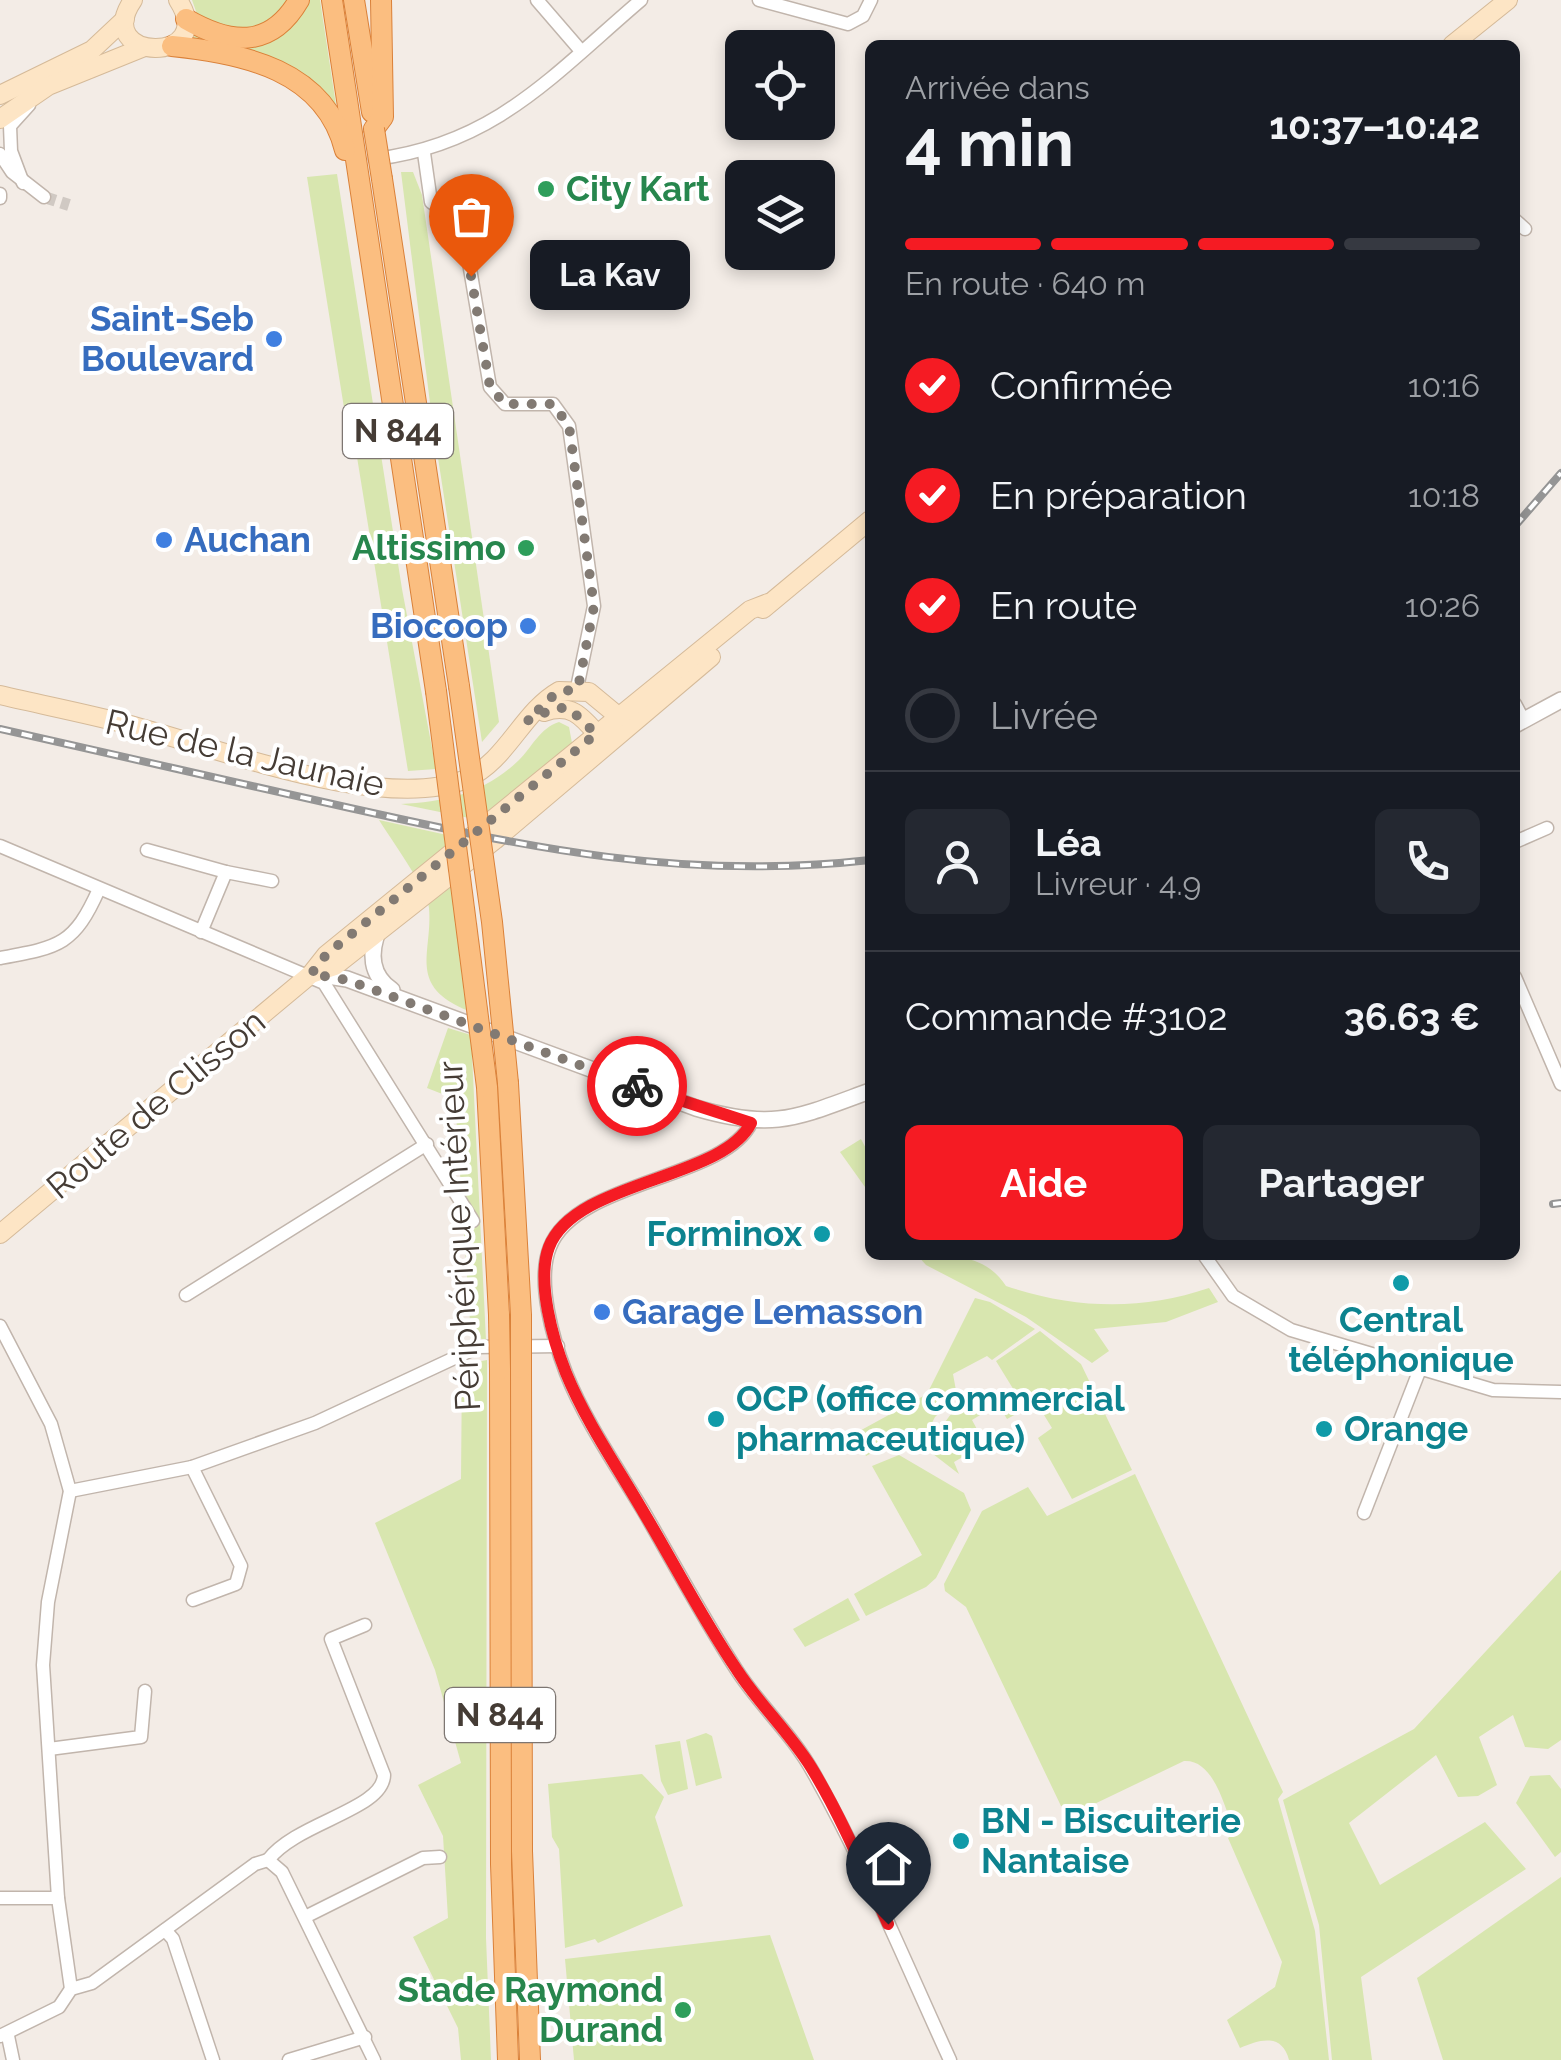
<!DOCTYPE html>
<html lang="fr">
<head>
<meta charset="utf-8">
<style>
	body { margin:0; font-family:Raleway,sans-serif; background:#242831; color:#f1f3f6; height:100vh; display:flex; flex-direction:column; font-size:38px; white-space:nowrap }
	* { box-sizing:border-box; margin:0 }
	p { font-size:32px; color:#9ea1a6 }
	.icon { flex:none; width:55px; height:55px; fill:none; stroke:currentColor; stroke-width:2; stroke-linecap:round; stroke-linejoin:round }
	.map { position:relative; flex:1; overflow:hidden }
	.side { position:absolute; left:865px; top:40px; width:655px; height:1220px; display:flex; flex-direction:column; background:#171b24; border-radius:15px; box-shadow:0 5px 15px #0003 }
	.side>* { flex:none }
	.controls { position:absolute; left:725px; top:30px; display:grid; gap:20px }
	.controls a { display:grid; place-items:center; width:110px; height:110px; border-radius:15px; background:#171b24; box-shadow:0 5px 15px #0003; font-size:50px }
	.pin { position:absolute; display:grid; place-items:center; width:85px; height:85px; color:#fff; margin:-102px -42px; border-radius:50% 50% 50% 0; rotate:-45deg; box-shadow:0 0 10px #0007 }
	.pin .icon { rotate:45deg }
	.courier { position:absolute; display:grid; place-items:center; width:100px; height:100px; margin:-50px; border:8px solid #f51b23; border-radius:50%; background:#fff; color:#222; box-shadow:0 2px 12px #0007 }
	.bubble { position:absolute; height:70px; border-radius:15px; background:#171b24; box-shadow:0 5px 15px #0003; font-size:32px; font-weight:700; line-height:70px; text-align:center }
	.summary em { font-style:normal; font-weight:700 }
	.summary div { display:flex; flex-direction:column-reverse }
	.summary { display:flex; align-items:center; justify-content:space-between; height:170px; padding:0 40px }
	h1 { font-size:65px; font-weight:700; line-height:75px }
	.bar { display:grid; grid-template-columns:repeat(4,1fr); gap:15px 10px; align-content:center; height:120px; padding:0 40px }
	.bar i { height:12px; border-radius:8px; background:#363941 }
	.bar .current { background:#f51b23 }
	.bar p { grid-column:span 4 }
	.line { display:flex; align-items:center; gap:25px; padding:0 40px; border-top:2px solid #363941 }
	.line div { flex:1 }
	.round { display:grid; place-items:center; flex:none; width:105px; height:105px; border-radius:15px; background:#242831 }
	ol { padding:0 40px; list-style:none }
	li { display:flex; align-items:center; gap:30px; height:110px }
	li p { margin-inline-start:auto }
	li .icon { padding:10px; border-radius:50%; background:#f51b23; color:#fff; stroke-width:4 }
	li:last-child { color:#9ea1a6 }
	li i { width:55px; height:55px; border:5px solid #363941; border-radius:50% }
	.primary-button { display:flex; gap:20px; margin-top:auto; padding:20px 40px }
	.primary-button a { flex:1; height:115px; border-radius:15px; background:#f51b23; color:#fff; font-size:40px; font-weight:700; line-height:115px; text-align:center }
	.primary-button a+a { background:#242831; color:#f1f3f6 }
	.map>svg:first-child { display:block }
	.green { fill:#d8e6af }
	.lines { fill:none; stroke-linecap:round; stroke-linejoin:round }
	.minor-tunnel { stroke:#d0c9c3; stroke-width:12; stroke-dasharray:12 6; stroke-linecap:butt }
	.minor-casing { stroke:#c1b5ac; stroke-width:15 }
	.tertiary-casing { stroke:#c1b5ac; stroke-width:18 }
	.secondary-casing { stroke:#d5ba99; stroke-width:20 }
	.trunk-casing { stroke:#da8139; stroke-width:22 }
	.minor { stroke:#fff; stroke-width:12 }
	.tertiary { stroke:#fff; stroke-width:15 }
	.secondary { stroke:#fde5c5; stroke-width:18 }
	.trunk { stroke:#fbbe80; stroke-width:20 }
	.rail-casing { stroke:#959595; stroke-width:8 }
	.rail { stroke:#fff; stroke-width:4; stroke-dasharray:11; stroke-linecap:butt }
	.trunk-bridge-casing { stroke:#da8139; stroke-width:22; stroke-linecap:butt }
	.trunk-bridge { stroke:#fbbe80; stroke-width:20 }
	.done { stroke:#827a73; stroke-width:10; stroke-dasharray:0 18 }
	.route { stroke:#f51b23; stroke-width:12 }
	.leisure-dot { fill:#2e9e5b; stroke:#fff; stroke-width:4 }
	.shop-dot { fill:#3f7fe0; stroke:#fff; stroke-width:4 }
	.culture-dot { fill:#0f9aa8; stroke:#fff; stroke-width:4 }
	.labels { text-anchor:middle; stroke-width:8; stroke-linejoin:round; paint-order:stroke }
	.shield { fill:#fff; stroke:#7d7672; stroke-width:2.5 }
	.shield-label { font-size:32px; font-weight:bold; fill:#453c35 }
	.leisure-label { font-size:35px; font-weight:bold; fill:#27864d; stroke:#fff; text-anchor:end }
	.shop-label { font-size:35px; font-weight:bold; fill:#366cbe; stroke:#fff; text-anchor:end }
	.street-label { font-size:35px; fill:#453c35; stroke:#fff }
	.culture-label { font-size:35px; font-weight:bold; fill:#0d838f; stroke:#fff; text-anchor:start }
</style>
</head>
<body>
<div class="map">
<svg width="1561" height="2060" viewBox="0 0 1561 2060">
	<rect width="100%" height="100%" fill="#f3ece6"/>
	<g class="green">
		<polygon points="192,0 320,0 336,105 323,108 279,74 179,52 198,17"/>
		<polygon points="401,172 413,172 422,195 499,722 482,742 432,419"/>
		<polygon points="337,174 402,589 436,769 408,771 350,414 345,414 307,177"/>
		<path d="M559,722L569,727L572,743L479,820L401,804C446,802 485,793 519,760C532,747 540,728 559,722Z"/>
		<path d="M379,820L447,835L469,1011C406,986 433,953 429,908C428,890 390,838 379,820Z"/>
		<polygon points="448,1028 471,1035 486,1340 471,1336 455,1099 427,1088"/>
		<polygon points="861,1139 870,1156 870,1194 840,1152"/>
		<path d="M917,1255C952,1255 985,1254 1006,1286C1075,1309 1141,1311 1209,1288L1218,1302L1166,1322L1094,1329L1109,1351L1092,1363L1026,1317L926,1265Z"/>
		<polygon points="975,1298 990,1302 1035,1329 992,1360 987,1356 953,1374 957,1396 935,1417 918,1450 891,1443 866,1456 854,1434 927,1394"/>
		<polygon points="1040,1331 1081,1364 1132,1470 1072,1499 1038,1438 1052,1428 1036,1402 1025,1408 996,1361"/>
		<polygon points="487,1360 486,1938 491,2060 461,2060 458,2028 413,1937 448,1918 443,1836 418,1785 461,1763 435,1670 375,1523 461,1479 462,1365"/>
		<path d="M1001,1391L1018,1413L1007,1419L998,1404L972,1420L985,1444L954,1462L959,1474L933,1454C937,1423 966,1387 1001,1391Z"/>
		<polygon points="899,1455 964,1493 971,1510 936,1578 926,1587 866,1616 854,1594 922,1555 872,1466"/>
		<path d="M1135,1474L1283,1792L1278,1799L1315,1931L1329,2060H1289C1282,2033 1260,2039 1240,2048L1227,2020L1275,1987L1282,1962L1228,1838L1235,1833C1225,1810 1215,1759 1184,1761L1086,1808L1074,1811L1061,1806L966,1607L945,1591L944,1584L982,1511L1028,1487L1047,1516Z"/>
		<polygon points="1561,1570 1561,1740 1548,1749 1525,1747 1513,1715 1479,1737 1497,1785 1478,1796 1458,1797 1436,1755 1349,1823 1380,1885 1485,1822 1526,1869 1361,1977 1372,2060 1332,2060 1319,1925 1283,1800 1414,1729"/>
		<polygon points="848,1598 860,1620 805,1647 793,1629"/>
		<polygon points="706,1733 712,1736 722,1778 696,1786 686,1740"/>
		<polygon points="680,1741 688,1789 668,1795 661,1781 655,1745"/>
		<polygon points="642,1774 664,1797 655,1817 683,1906 598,1943 595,1939 565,1948 559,1849 552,1837 548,1784"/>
		<polygon points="1550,1775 1561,1789 1561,1852 1555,1857 1516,1803 1530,1776"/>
		<polygon points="1561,1877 1561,2060 1443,2060 1417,1978"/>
		<polygon points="770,1935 814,2060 574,2060 565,1959"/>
	</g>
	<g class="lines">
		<polyline class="minor-tunnel" points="44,197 69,205"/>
		<defs>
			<g id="minor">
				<polyline points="537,0 581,51"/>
				<polyline points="759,0 848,24 863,16 871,0"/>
				<polyline points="424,153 431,202 447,213 465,239 490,387 505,404 553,404 569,426 594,606 577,688"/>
				<polyline points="0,154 12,172 44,197"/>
				<path d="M375,159C495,144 553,75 641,0"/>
				<polyline points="23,183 11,151 10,126 29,105"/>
				<polyline points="0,194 0,198"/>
				<polyline points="1515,220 1525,229"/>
				<polyline points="1515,704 1523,719"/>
				<polyline points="1515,842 1547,828"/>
				<polyline points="0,846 324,983 473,1221"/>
				<polyline points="147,850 226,872"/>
				<polyline points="201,932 226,872 272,881"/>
				<path d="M0,958C60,947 74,945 99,889"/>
				<polyline points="1515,977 1561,1084"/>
				<path d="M751,1123C724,1180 576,1180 550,1247C536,1281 553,1339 566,1373C585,1421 617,1467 644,1512C674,1564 703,1618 736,1669C759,1705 792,1734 813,1772C865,1864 906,1964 950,2060"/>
				<polyline points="1204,1255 1233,1296 1291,1330 1493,1390 1561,1392"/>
				<polyline points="186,1295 427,1144"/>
				<polyline points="0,1326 51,1424 70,1491 48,1602 43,1665 58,1898 71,1989"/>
				<polyline points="192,1467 241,1566 236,1584 193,1600"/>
				<polyline points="70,1491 192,1467 315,1423 478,1347 558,1346"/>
				<polyline points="1364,1513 1420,1369"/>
				<polyline points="49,1749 141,1737 145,1691"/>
				<path d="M268,1860C297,1822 383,1810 384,1775L331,1639L365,1625"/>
				<polyline points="268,1860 282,1872 374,2060"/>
				<polyline points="0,1898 58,1898"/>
				<polyline points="305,1917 423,1858 440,1857"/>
				<polyline points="165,1930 173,1939 213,2060"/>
				<polyline points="0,2036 59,2007 71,1989 92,1983 255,1864 268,1860"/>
				<polyline points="8,2036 13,2060"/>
				<polyline points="289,2060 365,2037"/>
			</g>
			<g id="tertiary">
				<polyline points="1515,725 1561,700"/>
				<path d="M379,929C369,953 370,975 392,990"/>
				<path d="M315,974L347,979L696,1108C774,1131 796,1118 870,1091"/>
			</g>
			<g id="secondary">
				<path d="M133,0C90,63 220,65 178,0"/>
				<polyline points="1452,45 1508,0"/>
				<polyline points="0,95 92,50 125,19"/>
				<polyline points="0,119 48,86 142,48"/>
				<polyline points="763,609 870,520"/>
				<path d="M0,695C42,705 84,713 126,724C213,746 383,814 466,779C507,761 522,712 559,691L589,692L618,716"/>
				<path d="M544,712C570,703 581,715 597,734"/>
				<polyline points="314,973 335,966 495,840 711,657"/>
				<polyline points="0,1234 311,974 326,955 750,610 768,603"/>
			</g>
			<g id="trunk">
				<polyline points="332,0 436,691"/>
				<polyline points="354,0 372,112"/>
				<path d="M186,19C229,44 270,50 299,0"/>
				<path d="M172,46C243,53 325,70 345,150"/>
				<polyline points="374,129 383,117 381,0"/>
				<polyline points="382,179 459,686"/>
				<polyline points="508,1083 521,1315"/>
				<polyline points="487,1087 499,1315"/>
				<polyline points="521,1368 522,1851 530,2060"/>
				<polyline points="500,1369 501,1864 508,2060"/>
			</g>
		</defs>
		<use href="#minor" class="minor-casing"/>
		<use href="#tertiary" class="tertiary-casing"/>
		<use href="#secondary" class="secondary-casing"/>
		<use href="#trunk" class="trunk-casing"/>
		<use href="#minor" class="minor"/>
		<use href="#tertiary" class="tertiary"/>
		<use href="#secondary" class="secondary"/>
		<use href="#trunk" class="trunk"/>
		<defs>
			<g id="rail">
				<polyline points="1515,526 1561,473"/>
				<path d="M0,729C117,755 233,782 350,808C531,848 683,881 870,860"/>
				<polyline points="1553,1204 1561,1203"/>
			</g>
		</defs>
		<use href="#rail" class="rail-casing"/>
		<use href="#rail" class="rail"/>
		<defs>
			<g id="trunk-bridge">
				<polyline points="374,129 382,179"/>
				<polyline points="459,686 492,922 508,1083"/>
				<polyline points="436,691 487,1087"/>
				<polyline points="499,1315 500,1369"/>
				<polyline points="521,1315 521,1368"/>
			</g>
		</defs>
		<use href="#trunk-bridge" class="trunk-bridge-casing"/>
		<use href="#trunk-bridge" class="trunk-bridge"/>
	</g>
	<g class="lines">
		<polyline class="done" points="471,276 490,387 505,404 553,404 569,426 594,606 578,688 555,694 527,721 555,708 569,708 596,734 326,955 311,974 347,980 637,1086"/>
		<path class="route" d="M637,1086L751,1123C723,1180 575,1180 549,1247C536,1281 553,1340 566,1373C586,1422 618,1468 644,1513C675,1565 703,1620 737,1670C759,1704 789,1732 811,1767C841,1816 864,1871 888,1924"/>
	</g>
	<g class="leisure-dot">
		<circle cx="546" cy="189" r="10"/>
		<circle cx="526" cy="548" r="10"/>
		<circle cx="683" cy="2010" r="10"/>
	</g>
	<g class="shop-dot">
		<circle cx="274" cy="339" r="10"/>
		<circle cx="164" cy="540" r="10"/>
		<circle cx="528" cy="626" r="10"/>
		<circle cx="602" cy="1312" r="10"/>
	</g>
	<g class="culture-dot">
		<circle cx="822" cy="1234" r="10"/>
		<circle cx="1401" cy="1283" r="10"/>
		<circle cx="716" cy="1419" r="10"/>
		<circle cx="1324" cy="1429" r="10"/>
		<circle cx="961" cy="1841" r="10"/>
	</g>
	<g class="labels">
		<g class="shield">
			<rect x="343" y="404" width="110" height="54" rx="8"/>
			<rect x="445" y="1688" width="110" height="54" rx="8"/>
		</g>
		<g class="shield-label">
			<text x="398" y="442">N 844</text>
			<text x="500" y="1726">N 844</text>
		</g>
		<g class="leisure-label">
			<text x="566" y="201" text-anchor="start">City Kart</text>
			<text x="506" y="560">Altissimo</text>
			<text x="663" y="2002">Stade Raymond<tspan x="663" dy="40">Durand</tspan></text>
		</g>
		<g class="shop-label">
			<text x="254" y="331">Saint-Seb<tspan x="254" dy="40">Boulevard</tspan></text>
			<text x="184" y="552" text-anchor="start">Auchan</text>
			<text x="508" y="638">Biocoop</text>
			<text x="622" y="1324" text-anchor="start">Garage Lemasson</text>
		</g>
		<g class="street-label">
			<text transform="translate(245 753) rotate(13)" y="12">Rue de la Jaunaie</text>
			<text transform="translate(156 1104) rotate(-40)" y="12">Route de Clisson</text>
			<text transform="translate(459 1236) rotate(-93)" y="12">Périphérique Intérieur</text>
		</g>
		<g class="culture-label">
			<text x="802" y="1246" text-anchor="end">Forminox</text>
			<text x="1401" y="1332" text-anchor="middle">Central<tspan x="1401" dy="40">téléphonique</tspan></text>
			<text x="736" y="1411">OCP (office commercial<tspan x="736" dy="40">pharmaceutique)</tspan></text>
			<text x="1344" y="1441">Orange</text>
			<text x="981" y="1833">BN - Biscuiterie<tspan x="981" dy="40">Nantaise</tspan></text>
		</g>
	</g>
</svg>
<div class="controls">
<a><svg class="icon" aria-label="locate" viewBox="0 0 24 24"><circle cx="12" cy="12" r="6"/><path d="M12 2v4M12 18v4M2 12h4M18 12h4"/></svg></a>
<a><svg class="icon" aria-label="layers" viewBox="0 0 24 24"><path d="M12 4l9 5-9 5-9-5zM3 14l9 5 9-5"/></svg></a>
</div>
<div class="pin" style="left:471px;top:276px;background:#ea580c"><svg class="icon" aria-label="bag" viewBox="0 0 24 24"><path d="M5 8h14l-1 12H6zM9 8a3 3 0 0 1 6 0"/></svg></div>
<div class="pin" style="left:888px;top:1924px;background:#1f2937"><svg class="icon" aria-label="home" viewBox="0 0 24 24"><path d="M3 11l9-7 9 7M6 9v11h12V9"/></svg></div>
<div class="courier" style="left:637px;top:1086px"><svg class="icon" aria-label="bike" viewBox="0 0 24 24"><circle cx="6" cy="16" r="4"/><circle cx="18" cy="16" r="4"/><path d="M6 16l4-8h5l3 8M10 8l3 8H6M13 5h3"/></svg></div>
<div class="bubble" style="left:530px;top:240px;width:160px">La Kav</div>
<section class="side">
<div class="summary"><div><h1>4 min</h1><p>Arrivée dans</p></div><em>10:37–10:42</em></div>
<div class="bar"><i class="current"></i><i class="current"></i><i class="current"></i><i></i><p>En route · 640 m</p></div>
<ol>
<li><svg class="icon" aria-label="check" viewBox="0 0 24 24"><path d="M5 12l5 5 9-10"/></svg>Confirmée<p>10:16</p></li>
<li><svg class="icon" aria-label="check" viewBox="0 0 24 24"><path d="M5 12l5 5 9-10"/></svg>En préparation<p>10:18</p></li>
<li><svg class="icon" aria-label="check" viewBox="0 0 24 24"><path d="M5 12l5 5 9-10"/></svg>En route<p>10:26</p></li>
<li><i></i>Livrée</li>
</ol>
<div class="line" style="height:180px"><a class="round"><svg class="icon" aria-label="person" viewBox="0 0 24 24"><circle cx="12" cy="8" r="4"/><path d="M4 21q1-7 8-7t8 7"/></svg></a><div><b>Léa</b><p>Livreur · 4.9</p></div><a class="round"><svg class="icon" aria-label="phone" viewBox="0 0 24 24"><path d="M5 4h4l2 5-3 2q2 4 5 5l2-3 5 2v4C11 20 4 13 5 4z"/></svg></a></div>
<div class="line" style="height:130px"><div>Commande #3102</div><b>36.63 €</b></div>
<div class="primary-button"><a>Aide</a><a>Partager</a></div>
</section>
</div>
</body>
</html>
